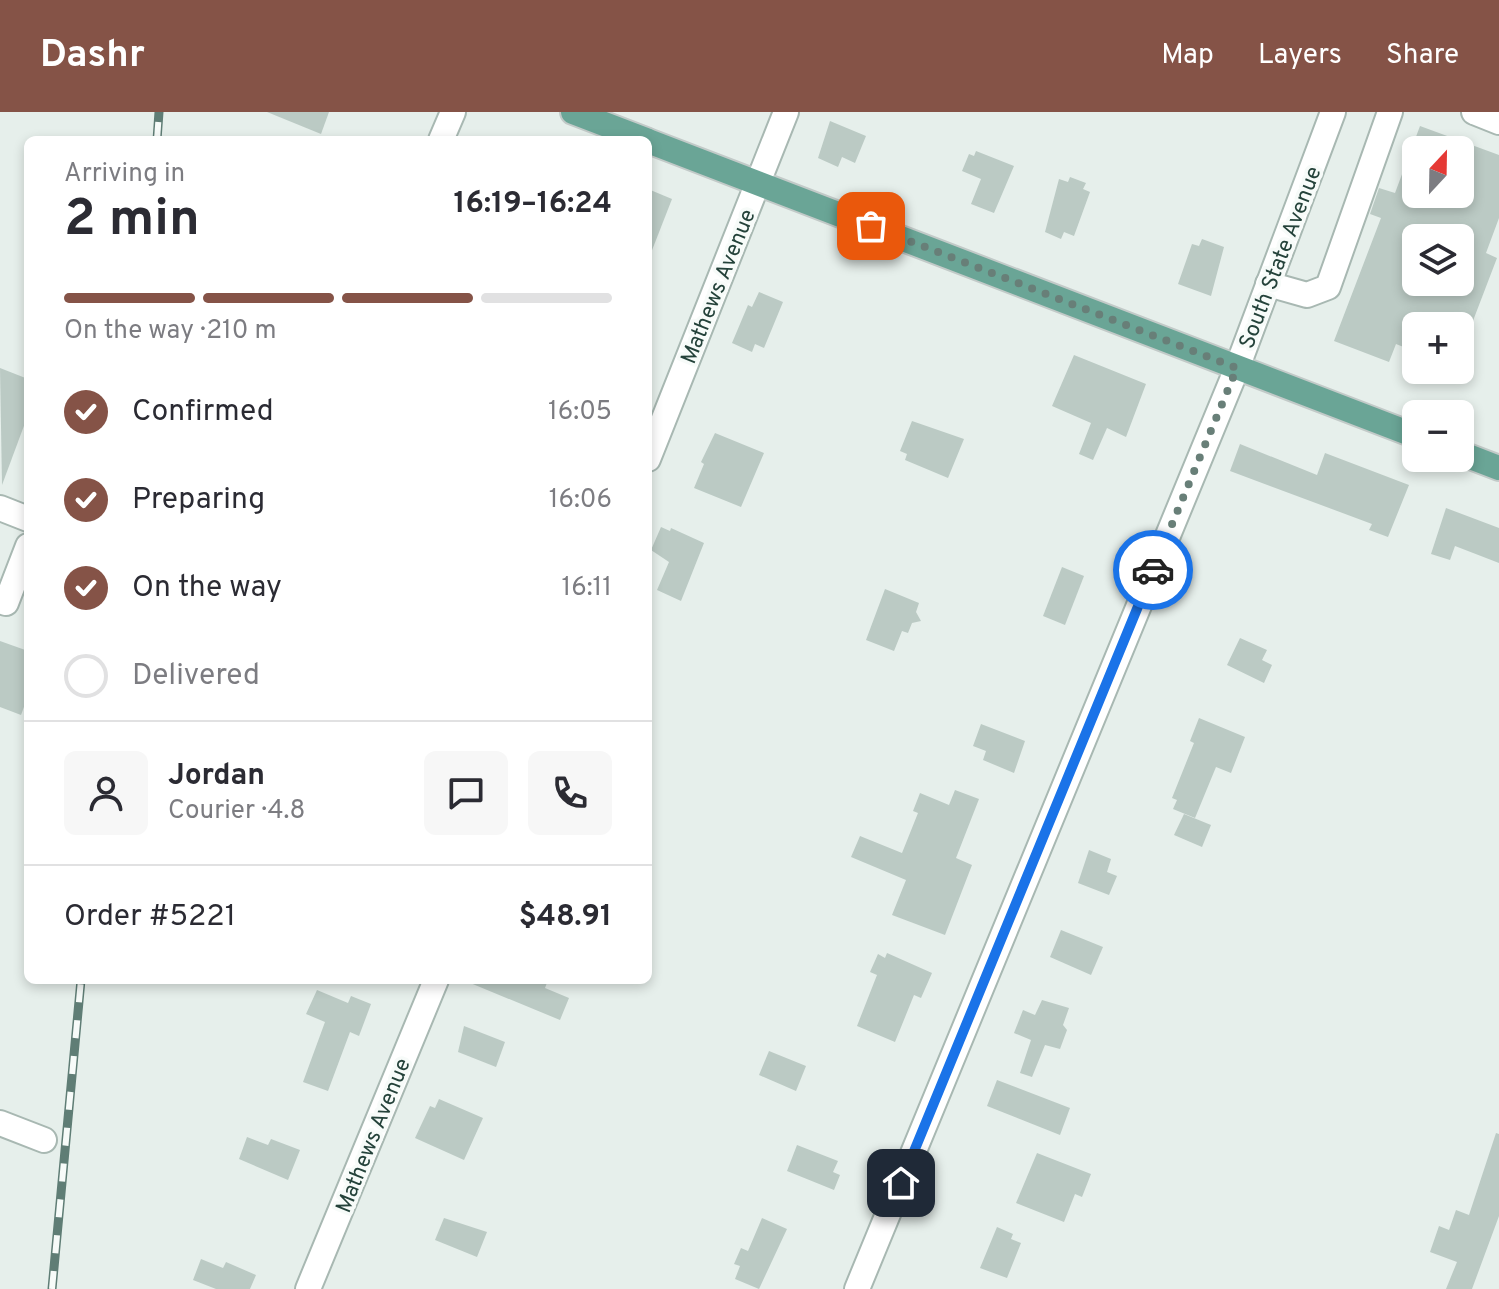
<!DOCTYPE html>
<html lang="en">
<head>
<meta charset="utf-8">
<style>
	body { margin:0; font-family:Overpass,sans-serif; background:#f7f7f7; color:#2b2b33; height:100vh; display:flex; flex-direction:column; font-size:30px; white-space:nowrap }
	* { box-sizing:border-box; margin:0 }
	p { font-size:26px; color:#7c7c81 }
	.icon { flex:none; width:44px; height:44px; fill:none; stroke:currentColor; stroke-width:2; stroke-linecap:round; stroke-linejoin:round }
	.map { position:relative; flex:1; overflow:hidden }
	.sheet { position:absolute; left:24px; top:24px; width:628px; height:848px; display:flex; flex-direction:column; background:#fff; border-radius:12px; box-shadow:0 4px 12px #0003 }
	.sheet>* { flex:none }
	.needle { width:52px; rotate:22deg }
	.tools { position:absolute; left:1402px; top:24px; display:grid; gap:16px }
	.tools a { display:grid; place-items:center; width:72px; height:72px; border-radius:12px; background:#fff; box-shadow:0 4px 12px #0003; font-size:40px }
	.pin { position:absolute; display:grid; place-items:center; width:68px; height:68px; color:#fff; margin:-34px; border-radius:16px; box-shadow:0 4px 12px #0006 }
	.courier { position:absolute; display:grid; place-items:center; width:80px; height:80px; margin:-40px; border:6px solid #1a73e8; border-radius:50%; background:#fff; color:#222; box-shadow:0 2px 10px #0007 }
	.summary em { font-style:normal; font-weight:700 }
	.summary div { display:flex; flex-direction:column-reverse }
	.summary { display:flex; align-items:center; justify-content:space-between; height:136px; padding:0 40px }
	h1 { font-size:52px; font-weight:700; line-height:60px }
	.bar { display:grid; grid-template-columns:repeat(4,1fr); gap:12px 8px; align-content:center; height:96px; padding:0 40px }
	.bar i { height:10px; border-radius:6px; background:#e1e1e2 }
	.bar .on { background:#855347 }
	.bar p { grid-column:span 4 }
	.line { display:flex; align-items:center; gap:20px; padding:0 40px; border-top:2px solid #e1e1e2 }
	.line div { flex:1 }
	.round { display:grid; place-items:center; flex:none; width:84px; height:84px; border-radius:12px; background:#f7f7f7 }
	ol { padding:0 40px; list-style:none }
	li { display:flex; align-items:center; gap:24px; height:88px }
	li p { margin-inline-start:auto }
	li .icon { padding:8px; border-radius:50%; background:#855347; color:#fff; stroke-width:4 }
	li:last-child { color:#7c7c81 }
	li i { width:44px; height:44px; border:4px solid #e1e1e2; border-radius:50% }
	header { display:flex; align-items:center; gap:48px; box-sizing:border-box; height:112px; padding:0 40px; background:#855347; color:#fff }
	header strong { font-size:38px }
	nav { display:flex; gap:44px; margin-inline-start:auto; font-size:28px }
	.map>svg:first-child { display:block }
	.building { fill:#bbcac4; fill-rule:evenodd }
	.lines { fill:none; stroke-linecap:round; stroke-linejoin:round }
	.minor-casing { stroke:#a8b8b2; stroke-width:28 }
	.major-casing { stroke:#c2cac8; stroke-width:28 }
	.minor { stroke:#fff; stroke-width:24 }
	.major { stroke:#6aa596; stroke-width:24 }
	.rail-casing { stroke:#5f7d75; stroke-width:9 }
	.rail { stroke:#f7fbf9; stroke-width:6; stroke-dasharray:18; stroke-linecap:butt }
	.done { stroke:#687f78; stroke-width:8; stroke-dasharray:0 14.4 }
	.route { stroke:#1a73e8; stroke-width:10 }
	.labels { text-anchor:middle; stroke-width:7; stroke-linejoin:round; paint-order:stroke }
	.street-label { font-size:22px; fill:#24423a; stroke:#f7fbf9 }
</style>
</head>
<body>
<header>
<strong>Dashr</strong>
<nav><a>Map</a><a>Layers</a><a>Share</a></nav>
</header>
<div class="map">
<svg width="1499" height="1177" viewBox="0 0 1499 1177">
	<rect width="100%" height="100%" fill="#e6efeb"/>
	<g class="building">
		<polygon points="267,0 329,0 321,22"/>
		<polygon points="830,9 866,24 855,51 842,45 838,55 818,46"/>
		<path d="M1420,14L1499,43V106L1486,141L1497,146L1471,214H1416V240L1396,232L1389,250L1334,229L1381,106L1370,102L1379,76L1395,81ZM1416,38H1460V82H1416ZM1416,126H1460V170H1416Z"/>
		<polygon points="976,39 1014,54 994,101 971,92 981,67 962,59 969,42 974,44"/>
		<polygon points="1070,65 1086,71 1083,77 1090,80 1074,124 1064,120 1061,127 1045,120 1059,67 1068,70"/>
		<polygon points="648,77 672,87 649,146 648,146"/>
		<polygon points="1202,127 1224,135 1211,184 1178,172 1192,132 1199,134"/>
		<polygon points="759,180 783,190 764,236 755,232 752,240 732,231 748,193 752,195"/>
		<polygon points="1074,243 1146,272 1126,325 1107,316 1093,348 1079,342 1091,311 1052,294"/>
		<polygon points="0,256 28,267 28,303 2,373"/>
		<polygon points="912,309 964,327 948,366 905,348 907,342 900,339"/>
		<polygon points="715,321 764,341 741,395 694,376 704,352 701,350"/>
		<polygon points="1240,332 1317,363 1325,341 1409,373 1388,425 1369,418 1372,412 1230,359"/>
		<polygon points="1446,396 1499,416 1499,451 1455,434 1450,448 1431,442"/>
		<polygon points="661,415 670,419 671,416 704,431 681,489 657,478 669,450 651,438"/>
		<polygon points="1062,455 1084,464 1065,513 1043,504"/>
		<polygon points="885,477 919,491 916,500 921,509 912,511 908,521 902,519 894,539 866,528"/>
		<polygon points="1240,526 1267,538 1262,548 1272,553 1264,571 1227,553"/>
		<polygon points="0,529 28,539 28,584 21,603 0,595"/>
		<polygon points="1199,606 1245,625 1231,661 1216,655 1195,706 1173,697 1177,688 1172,686 1194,631 1190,629"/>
		<polygon points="981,612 1025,629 1014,661 983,648 986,639 973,634"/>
		<polygon points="955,678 979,687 956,746 972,753 945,823 892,803 906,768 851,745 860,724 902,741 918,701 913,699 920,681 949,693"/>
		<polygon points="1184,702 1211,713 1202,735 1174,723"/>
		<polygon points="1089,738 1111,747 1107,760 1117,764 1109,783 1078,771"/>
		<polygon points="1061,818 1103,835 1091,863 1050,845"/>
		<polygon points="887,841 932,861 921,886 914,883 895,930 857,914 877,863 870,860 878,842 885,846"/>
		<polygon points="463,868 548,868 545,876 569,886 560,908"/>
		<polygon points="317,878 348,891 351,884 371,892 359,924 350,920 328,979 303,970 325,910 306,902"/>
		<polygon points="1042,888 1069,896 1063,913 1067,918 1060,937 1045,933 1032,965 1020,961 1031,928 1014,921 1023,898 1035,903"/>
		<polygon points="464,914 505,930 496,955 458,940"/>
		<polygon points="769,939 806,954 796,979 759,963"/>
		<polygon points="997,968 1070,996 1060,1023 987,994"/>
		<polygon points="439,987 483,1006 464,1048 415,1026 430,994 435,996"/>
		<polygon points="1496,1021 1499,1022 1499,1104 1472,1177 1446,1177 1457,1150 1430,1140 1439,1114 1449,1118 1456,1098 1469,1103"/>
		<polygon points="247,1025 268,1033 271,1027 300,1038 288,1068 239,1047"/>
		<polygon points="797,1033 838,1049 833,1060 840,1063 834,1078 787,1059"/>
		<polygon points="1037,1041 1091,1062 1082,1085 1075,1082 1064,1110 1016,1091"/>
		<polygon points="444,1106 487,1120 477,1145 435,1128"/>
		<polygon points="762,1106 787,1117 759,1177 735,1167 740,1154 734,1152 741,1136 748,1139"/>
		<polygon points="997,1115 1013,1122 1011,1127 1021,1131 1007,1166 980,1156"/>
		<polygon points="201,1147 223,1156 226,1150 256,1163 250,1177 216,1177 193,1168"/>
	</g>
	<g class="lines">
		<defs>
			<g id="minor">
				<polyline points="1474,0 1499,10"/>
				<polyline points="441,28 453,0"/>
				<polyline points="1268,172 1307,183 1328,175 1390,0"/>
				<polyline points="648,347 786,0"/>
				<polyline points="0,396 28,407"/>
				<polyline points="0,489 6,491 28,434"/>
				<polyline points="0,1011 44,1028"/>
				<polyline points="308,1177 436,868"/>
				<polyline points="857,1177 1237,256 1333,0"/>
			</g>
			<g id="major">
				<polyline points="573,0 646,28"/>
				<polyline points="648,29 1416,324"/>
				<polyline points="1460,341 1499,356"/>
			</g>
		</defs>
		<use href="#minor" class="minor-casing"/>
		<use href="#major" class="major-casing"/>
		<use href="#minor" class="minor"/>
		<use href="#major" class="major"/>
		<defs>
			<g id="rail">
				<polyline points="157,28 159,0"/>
				<polyline points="52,1177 81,868"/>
			</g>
		</defs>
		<use href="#rail" class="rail-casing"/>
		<use href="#rail" class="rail"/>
	</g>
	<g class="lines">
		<polyline class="done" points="871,114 1237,256 1153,458"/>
		<polyline class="route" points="901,1071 1153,458"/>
	</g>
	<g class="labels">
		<g class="street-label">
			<text transform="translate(1279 145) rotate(-69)" y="8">South State Avenue</text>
			<text transform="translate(717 174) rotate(-68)" y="8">Mathews Avenue</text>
			<text transform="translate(372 1023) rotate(-68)" y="8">Mathews Avenue</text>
		</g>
	</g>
</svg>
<div class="tools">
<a><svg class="needle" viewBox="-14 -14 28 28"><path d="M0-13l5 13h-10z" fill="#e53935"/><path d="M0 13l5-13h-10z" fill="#7c7c81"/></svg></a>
<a><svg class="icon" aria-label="layers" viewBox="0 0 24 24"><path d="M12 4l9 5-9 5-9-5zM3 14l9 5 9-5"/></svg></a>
<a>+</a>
<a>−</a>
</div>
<div class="pin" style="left:871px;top:114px;background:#ea580c"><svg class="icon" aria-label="bag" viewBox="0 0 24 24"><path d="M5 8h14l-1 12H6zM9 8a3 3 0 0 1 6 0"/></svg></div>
<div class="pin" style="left:901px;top:1071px;background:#1f2937"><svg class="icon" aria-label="home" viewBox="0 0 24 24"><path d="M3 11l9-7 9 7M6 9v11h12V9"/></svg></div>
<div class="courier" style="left:1153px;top:458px"><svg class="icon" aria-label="car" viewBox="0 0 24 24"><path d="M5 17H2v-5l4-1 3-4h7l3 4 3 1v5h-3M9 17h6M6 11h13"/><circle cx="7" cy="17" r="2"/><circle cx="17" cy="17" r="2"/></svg></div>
<section class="sheet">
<div class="summary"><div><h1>2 min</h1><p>Arriving in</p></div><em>16:19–16:24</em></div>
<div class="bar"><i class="on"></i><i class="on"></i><i class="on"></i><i></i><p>On the way · 210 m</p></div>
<ol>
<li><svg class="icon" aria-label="check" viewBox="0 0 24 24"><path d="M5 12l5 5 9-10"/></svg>Confirmed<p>16:05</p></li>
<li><svg class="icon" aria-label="check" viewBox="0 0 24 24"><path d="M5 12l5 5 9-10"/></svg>Preparing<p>16:06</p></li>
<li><svg class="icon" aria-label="check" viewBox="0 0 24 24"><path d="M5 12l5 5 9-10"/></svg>On the way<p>16:11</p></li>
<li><i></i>Delivered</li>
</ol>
<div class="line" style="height:144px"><a class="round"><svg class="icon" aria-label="person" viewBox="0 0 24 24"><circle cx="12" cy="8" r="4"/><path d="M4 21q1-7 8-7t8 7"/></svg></a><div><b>Jordan</b><p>Courier · 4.8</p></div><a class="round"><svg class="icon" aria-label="chat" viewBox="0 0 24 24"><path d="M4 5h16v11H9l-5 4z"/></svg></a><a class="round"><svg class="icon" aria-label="phone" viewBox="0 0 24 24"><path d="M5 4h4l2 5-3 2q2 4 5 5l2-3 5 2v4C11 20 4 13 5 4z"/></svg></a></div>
<div class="line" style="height:104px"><div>Order #5221</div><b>$48.91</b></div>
</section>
</div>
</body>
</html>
